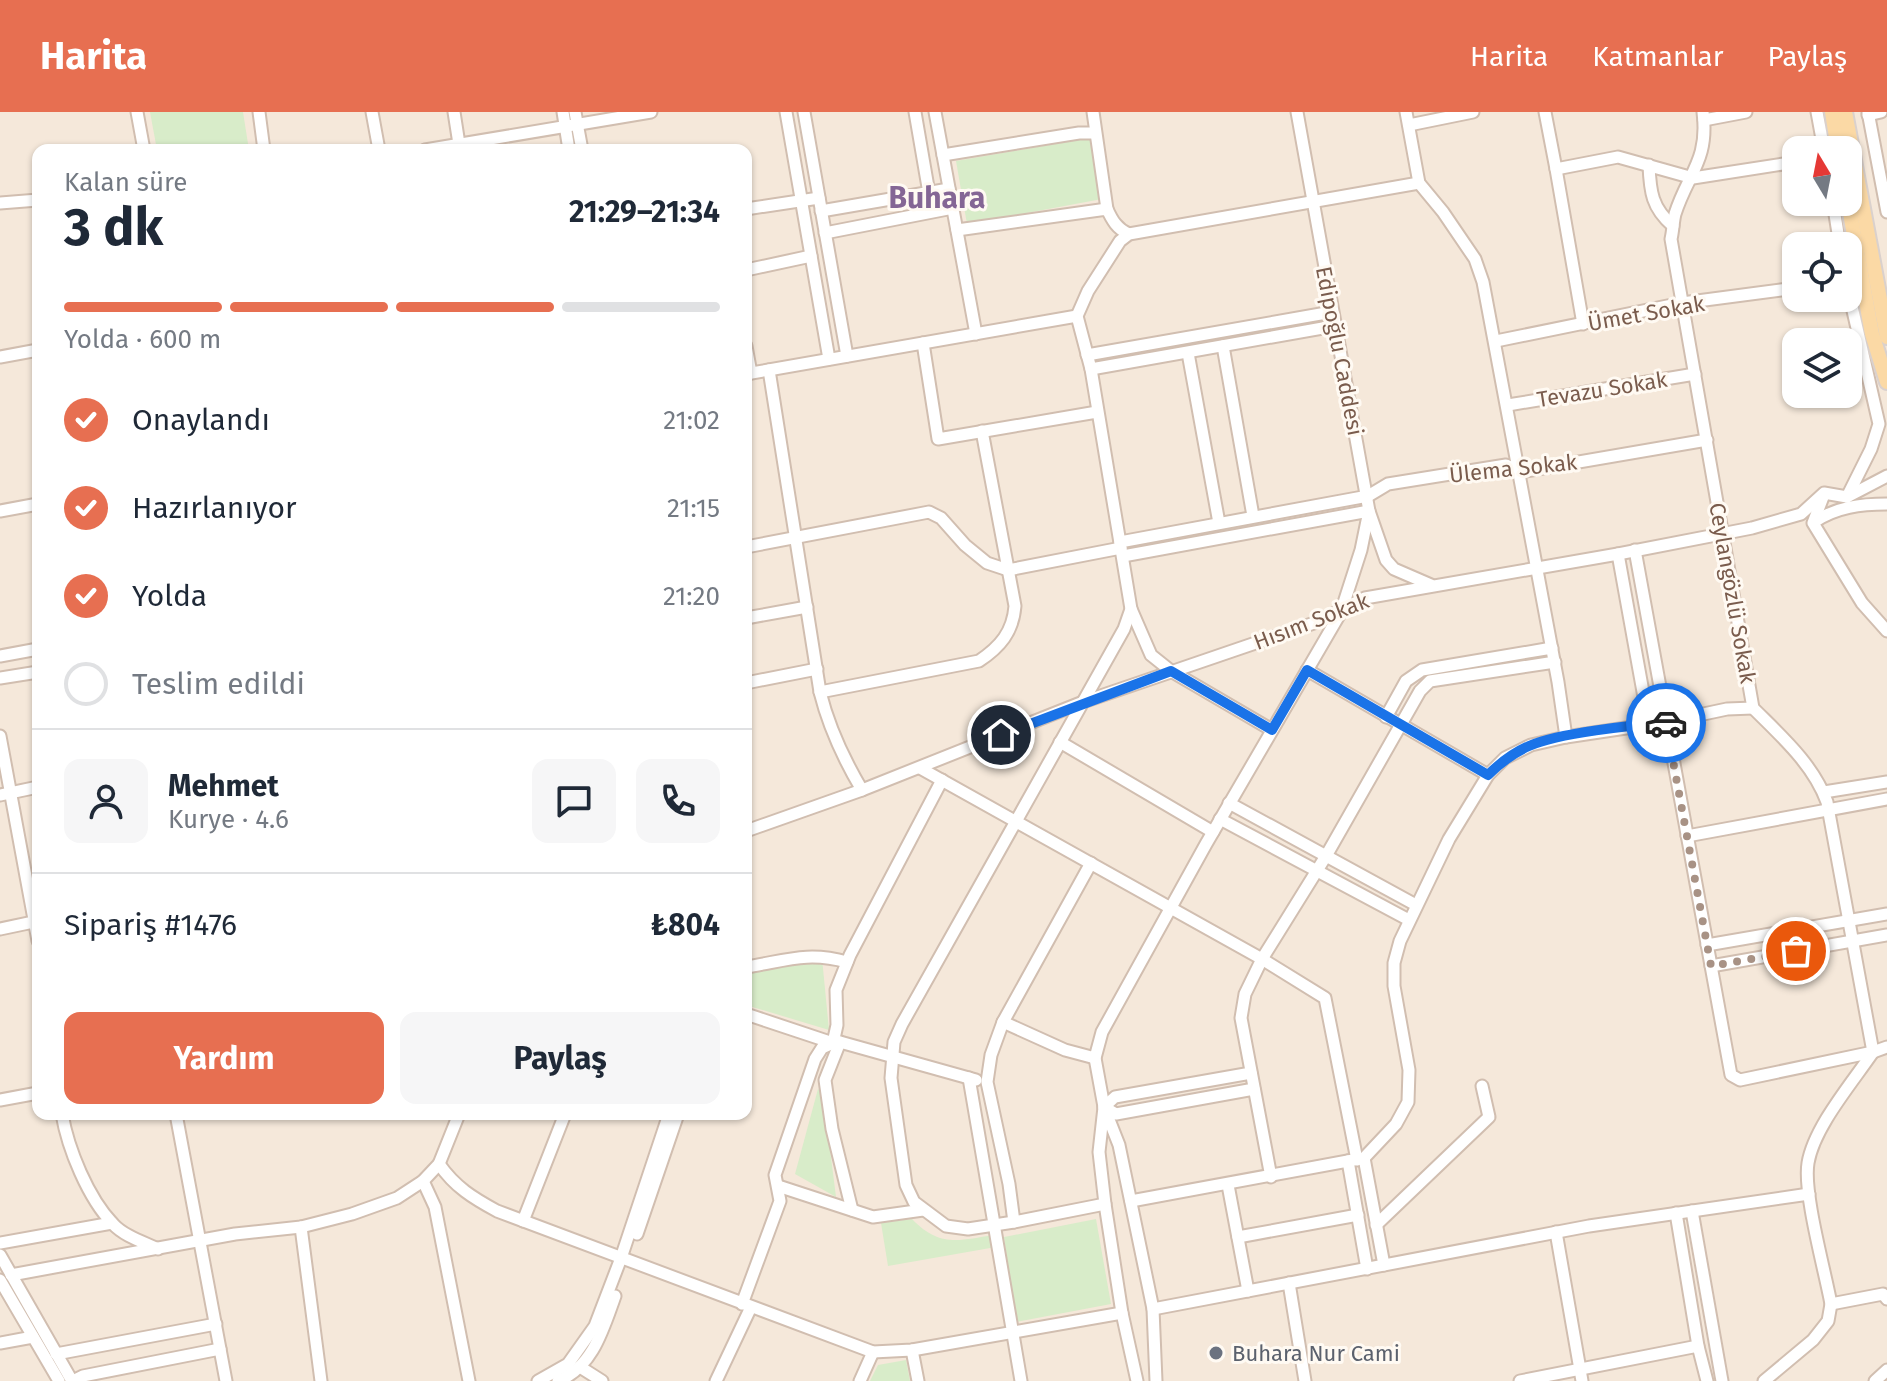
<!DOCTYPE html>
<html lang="tr">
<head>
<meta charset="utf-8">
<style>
	body { margin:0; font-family:"Fira Sans",sans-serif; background:#f6f6f7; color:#1f2937; height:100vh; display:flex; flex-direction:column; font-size:30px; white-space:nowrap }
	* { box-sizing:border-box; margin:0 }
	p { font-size:26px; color:#747a83 }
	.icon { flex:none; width:44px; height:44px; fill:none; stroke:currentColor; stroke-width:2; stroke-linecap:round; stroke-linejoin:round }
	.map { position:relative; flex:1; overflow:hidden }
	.side { position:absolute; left:32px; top:32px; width:720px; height:976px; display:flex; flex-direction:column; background:#fff; border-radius:16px; box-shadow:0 2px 6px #0004 }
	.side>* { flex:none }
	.needle { width:52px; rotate:350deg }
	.buttons { position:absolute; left:1782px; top:24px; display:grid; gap:16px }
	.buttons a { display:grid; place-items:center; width:80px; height:80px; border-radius:16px; background:#fff; box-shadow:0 2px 6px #0004; font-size:40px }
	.pin { position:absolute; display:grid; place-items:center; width:68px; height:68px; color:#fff; margin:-34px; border:4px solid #fff; border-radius:50%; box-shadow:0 2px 8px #0007 }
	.courier { position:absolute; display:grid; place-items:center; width:80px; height:80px; margin:-40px; border:6px solid #1a73e8; border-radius:50%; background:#fff; color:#222; box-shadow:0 2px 10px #0007 }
	.head em { font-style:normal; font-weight:700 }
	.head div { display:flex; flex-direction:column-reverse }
	.head { display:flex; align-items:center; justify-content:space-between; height:136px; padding:0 32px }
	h1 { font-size:52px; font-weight:700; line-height:60px }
	.bar { display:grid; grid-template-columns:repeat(4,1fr); gap:12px 8px; align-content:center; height:96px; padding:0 32px }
	.bar i { height:10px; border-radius:6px; background:#e0e1e3 }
	.bar .active { background:#e76f51 }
	.bar p { grid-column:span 4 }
	.line { display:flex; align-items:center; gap:20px; padding:0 32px; border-top:2px solid #e0e1e3 }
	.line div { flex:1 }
	.round { display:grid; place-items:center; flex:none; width:84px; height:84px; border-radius:16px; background:#f6f6f7 }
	ol { padding:0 32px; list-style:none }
	li { display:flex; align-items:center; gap:24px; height:88px }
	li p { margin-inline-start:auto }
	li .icon { padding:8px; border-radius:50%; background:#e76f51; color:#fff; stroke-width:4 }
	li:last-child { color:#747a83 }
	li i { width:44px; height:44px; border:4px solid #e0e1e3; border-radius:50% }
	.cta { display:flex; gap:16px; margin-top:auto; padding:16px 32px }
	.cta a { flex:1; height:92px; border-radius:16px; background:#e76f51; color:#fff; font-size:32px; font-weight:700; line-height:92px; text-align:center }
	.cta a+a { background:#f6f6f7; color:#1f2937 }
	header { display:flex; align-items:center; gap:48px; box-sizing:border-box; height:112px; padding:0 40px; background:#e76f51; color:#fff }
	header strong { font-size:38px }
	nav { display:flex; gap:44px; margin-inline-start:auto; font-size:28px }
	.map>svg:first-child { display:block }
	.residential { fill:#f5e8da; fill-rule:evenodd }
	.green { fill:#d8ecc9 }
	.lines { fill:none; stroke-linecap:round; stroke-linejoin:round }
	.minor-casing { stroke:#d1beb0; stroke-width:15 }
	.major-casing { stroke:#dad1cd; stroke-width:18 }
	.minor { stroke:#fff; stroke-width:11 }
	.major { stroke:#fbd9a5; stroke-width:14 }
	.done { stroke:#a89285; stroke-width:8; stroke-dasharray:0 14.4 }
	.route { stroke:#1a73e8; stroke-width:10 }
	.worship-dot { fill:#6b7280; stroke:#fffaf3; stroke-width:3 }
	.labels { text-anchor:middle; stroke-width:6; stroke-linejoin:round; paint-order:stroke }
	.street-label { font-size:22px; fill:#7a5c4d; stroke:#fffaf3 }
	.worship-label { font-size:22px; fill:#5b616d; stroke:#fffaf3; text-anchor:start }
	.district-label { font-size:30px; font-weight:bold; fill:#846695; stroke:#fffaf3 }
</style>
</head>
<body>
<header>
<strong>Harita</strong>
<nav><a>Harita</a><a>Katmanlar</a><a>Paylaş</a></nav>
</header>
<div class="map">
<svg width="1887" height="1269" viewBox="0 0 1887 1269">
	<rect width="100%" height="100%" fill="#fdf6ec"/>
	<path class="residential" d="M0,0H1887V1269H0ZM38,38H746V1002H38ZM1796,38H1848V90H1796ZM1796,134H1848V186H1796ZM1796,230H1848V282H1796Z"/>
	<g class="green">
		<polygon points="150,0 243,0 249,38 157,38"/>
		<polygon points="1090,26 1102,87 967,112 956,49"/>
		<polygon points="822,846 829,918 746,893 746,858"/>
		<polygon points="818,977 823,982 836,1085 795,1062"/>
		<path d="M912,1107C939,1135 958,1129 993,1123L996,1135L888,1154L881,1111Z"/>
		<polygon points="1096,1107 1111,1192 1016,1210 1004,1125"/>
		<polygon points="906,1248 910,1269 870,1269 878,1253"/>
	</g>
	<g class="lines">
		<defs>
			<g id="minor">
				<polyline points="137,0 144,38"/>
				<polyline points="259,0 264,38"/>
				<polyline points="372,0 379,38"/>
				<polyline points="454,0 459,32"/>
				<polyline points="563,0 569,38"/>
				<polyline points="575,0 582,38"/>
				<polyline points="786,0 829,247"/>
				<polyline points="804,0 847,244"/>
				<polyline points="915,0 929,81"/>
				<polyline points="935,0 976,222"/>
				<polyline points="1093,0 1107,97"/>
				<polyline points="1406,0 1419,71 1443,100 1475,147 1483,170 1558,570 1566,625"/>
				<polyline points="1545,0 1556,57"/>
				<path d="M1703,0C1709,49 1688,61 1675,102C1673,110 1673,119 1671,127L1753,596C1781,624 1813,652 1827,690L1873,940"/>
				<polyline points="1817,0 1824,38"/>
				<polyline points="1868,0 1887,100"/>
				<polyline points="1868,3 1881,0"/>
				<polyline points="1704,8 1746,0"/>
				<polyline points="1409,13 1473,0"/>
				<polyline points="425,38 651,0"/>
				<polyline points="943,43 1079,21 1094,21"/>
				<path d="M1649,53C1650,80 1652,96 1673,114"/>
				<polyline points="1833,90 1840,134"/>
				<polyline points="0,91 38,88"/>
				<polyline points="746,97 819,86"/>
				<polyline points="821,99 949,77"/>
				<path d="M957,118L1107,97C1112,108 1117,117 1129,122"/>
				<polyline points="825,121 953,96"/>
				<polyline points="746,158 811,144"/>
				<polyline points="1583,212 1556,57 1618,45 1693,66 1796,50"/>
				<polyline points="1496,229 1682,191 1796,176"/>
				<polyline points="923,231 938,327 1097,300"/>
				<polyline points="746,234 751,261"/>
				<polyline points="1223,234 1253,404"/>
				<polyline points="1188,241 1219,411"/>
				<polyline points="1087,243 1332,200"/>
				<polyline points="0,245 38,238"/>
				<polyline points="1091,257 1334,214"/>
				<path d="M769,258L820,580C829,616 843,646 862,678"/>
				<polyline points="746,262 1077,204"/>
				<polyline points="1508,293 1695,262"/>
				<polyline points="1823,385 1813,411 1862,491 1887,519"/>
				<polyline points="1847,385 1871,337 1879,312 1848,177"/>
				<polyline points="0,399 38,392"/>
				<path d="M1814,410C1836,395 1861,392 1887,392"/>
				<polyline points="1120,430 1368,384 1388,372 1506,353 1520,360 1707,328"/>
				<polyline points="746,435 929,400 941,406 965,433 987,451 1008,458 1121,436"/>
				<polyline points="1635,438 1731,963 1740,968 1873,940 1887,935"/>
				<polyline points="1618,442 1649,613"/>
				<polyline points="1123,444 1369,399 1386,448 1394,457 1431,473"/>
				<polyline points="1131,497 1151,543 1171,559 1272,618"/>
				<polyline points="746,506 807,495"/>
				<polyline points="0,544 38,537"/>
				<polyline points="1307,558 1488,663"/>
				<polyline points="0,566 38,560"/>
				<polyline points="746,571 817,557"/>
				<path d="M820,580L979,549C1000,535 1013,520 1015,494L982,319"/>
				<polyline points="1386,605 1406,569 1422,558 1552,536"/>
				<polyline points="0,624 38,829"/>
				<polyline points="1060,630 1213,720"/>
				<polyline points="920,656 1262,847 1325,886 1357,1048"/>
				<polyline points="1824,680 1887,670"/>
				<polyline points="0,683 38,675"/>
				<polyline points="1229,691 1416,793"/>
				<polyline points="1220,707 1409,808"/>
				<polyline points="746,719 862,678 1083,590 1317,510 1365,486 1618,442 1752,416 1801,402 1824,381 1847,385 1887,364"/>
				<polyline points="1687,724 1887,687"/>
				<polyline points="1091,751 1003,910 991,943 987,970 1009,1072 1014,1110 1105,1092"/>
				<polyline points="0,817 38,809"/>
				<polyline points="1707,833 1887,802"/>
				<polyline points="1711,854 1887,823"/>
				<path d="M746,855C785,849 807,839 847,850"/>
				<polyline points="746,902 833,931 840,930 976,968"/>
				<polyline points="1003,910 1065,938 1095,946"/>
				<polyline points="840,930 825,968 832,1017 852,1098"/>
				<polyline points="969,966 1021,1269"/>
				<polyline points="0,988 38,981"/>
				<polyline points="1104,995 1116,1002 1254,977"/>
				<path d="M62,1002C68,1037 88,1086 113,1112C124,1124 143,1130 158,1137"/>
				<polyline points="176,1002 226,1269"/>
				<polyline points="1364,1046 1384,1153"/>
				<polyline points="1348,1049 1367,1157"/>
				<path d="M439,1052C455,1075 473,1086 497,1099L873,1240L912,1238L1122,1201"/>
				<polyline points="1271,1065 1241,906 1245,882 1262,847 1326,744 1420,579 1430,569 1555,550"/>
				<polyline points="423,1069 435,1095 469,1269"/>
				<polyline points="1228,1073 1248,1179"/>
				<polyline points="778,1074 873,1105 923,1098"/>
				<polyline points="1131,1089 1364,1046 1396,1012 1408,990 1409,958 1394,874 1394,851 1400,829 1449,727 1488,663 1505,646 1531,633 1566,625 1666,610 1727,597 1753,596"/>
				<polyline points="1692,1099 1722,1269"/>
				<polyline points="1676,1101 1698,1234 1707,1269"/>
				<polyline points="523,1109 565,1002"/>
				<polyline points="1014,1110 968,1117 946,1114 914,1090 906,1073 891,966 894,930 902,912 1124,517 1131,497 1091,257 1077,204 1088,179 1120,129 1129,122 1419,71"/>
				<polyline points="1376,1113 1489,1005 1482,974"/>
				<polyline points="301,1115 321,1269"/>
				<polyline points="1556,1120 1582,1269"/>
				<polyline points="637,1122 678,1002"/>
				<polyline points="1238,1125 1358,1103"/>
				<polyline points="0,1131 112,1111"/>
				<polyline points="0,1143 72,1269"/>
				<polyline points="11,1163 235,1122 301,1115 352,1102 397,1086 423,1069 439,1052 459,1002"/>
				<polyline points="0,1168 59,1269"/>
				<polyline points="1289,1171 1305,1269"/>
				<polyline points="742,1192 780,1089 775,1063 815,947 822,936 833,931 837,913 836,878 850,843 942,668"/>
				<polyline points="1831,1192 1883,1182 1887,1187"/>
				<polyline points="1153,1197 1589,1114 1809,1082"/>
				<polyline points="0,1231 33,1225"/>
				<polyline points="912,1238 918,1269"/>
				<polyline points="56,1242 216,1212"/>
				<polyline points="580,1255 602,1269"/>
				<polyline points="73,1269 83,1264 220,1237"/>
				<polyline points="538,1269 568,1252 595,1214 621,1146 669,1002"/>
				<path d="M558,1269C593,1255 603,1217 615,1184"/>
				<polyline points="716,1269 751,1195"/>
				<polyline points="860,1269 873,1240"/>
				<polyline points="1137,1269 1122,1201 1105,1092 1099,1040 1104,995 1115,985 1251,961"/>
				<polyline points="1156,1269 1153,1197 1119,1033 1104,995 1095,946 1102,920 1206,732 1341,500 1361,438 1369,399 1297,0"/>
				<polyline points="1520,1269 1698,1234"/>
				<path d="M1764,1269L1813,1228L1828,1209L1831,1192C1825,1159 1803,1081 1808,1051C1814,1015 1852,971 1873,940"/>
				<polyline points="1875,1269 1887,1258"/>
			</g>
			<g id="major">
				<polyline points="1832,0 1838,38"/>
				<polyline points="1845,0 1887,225"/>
				<polyline points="1848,90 1872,222 1887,270"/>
			</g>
		</defs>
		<use href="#minor" class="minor-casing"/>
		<use href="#major" class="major-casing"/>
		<use href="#minor" class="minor"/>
		<use href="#major" class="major"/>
	</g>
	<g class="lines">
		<polyline class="done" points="1666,611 1711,854 1796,839"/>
		<path class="route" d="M1001,623L1171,559L1272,618L1307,558L1488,663C1500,651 1513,641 1529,634C1558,621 1633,613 1666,611"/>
	</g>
	<circle class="worship-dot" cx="1216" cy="1241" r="8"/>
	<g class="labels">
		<g class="street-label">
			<text transform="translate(1646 201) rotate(-10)" y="8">Ümet Sokak</text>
			<text transform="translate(1340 239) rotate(79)" y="8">Edipoğlu Caddesi</text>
			<text transform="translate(1602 277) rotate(-9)" y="8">Tevazu Sokak</text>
			<text transform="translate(1513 356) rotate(-6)" y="8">Ülema Sokak</text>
			<text transform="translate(1733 481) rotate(80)" y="8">Ceylangözlü Sokak</text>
			<text transform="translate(1311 509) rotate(-21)" y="8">Hısım Sokak</text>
		</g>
		<g class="worship-label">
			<text x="1232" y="1249">Buhara Nur Cami</text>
		</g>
		<g class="district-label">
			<text x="937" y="96">Buhara</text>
		</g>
	</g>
</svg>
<div class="buttons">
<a><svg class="needle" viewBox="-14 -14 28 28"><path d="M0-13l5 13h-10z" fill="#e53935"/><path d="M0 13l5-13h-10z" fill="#747a83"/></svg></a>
<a><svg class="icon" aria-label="locate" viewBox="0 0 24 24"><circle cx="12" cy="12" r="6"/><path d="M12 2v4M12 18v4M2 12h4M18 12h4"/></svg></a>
<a><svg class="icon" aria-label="layers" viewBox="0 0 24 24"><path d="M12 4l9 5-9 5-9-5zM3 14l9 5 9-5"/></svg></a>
</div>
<div class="pin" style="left:1796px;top:839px;background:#ea580c"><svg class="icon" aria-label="bag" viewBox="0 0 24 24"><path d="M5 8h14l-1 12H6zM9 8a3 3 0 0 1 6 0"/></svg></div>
<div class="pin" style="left:1001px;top:623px;background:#1f2937"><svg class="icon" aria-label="home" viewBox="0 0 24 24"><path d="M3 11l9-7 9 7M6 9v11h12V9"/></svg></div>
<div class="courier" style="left:1666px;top:611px"><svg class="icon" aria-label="car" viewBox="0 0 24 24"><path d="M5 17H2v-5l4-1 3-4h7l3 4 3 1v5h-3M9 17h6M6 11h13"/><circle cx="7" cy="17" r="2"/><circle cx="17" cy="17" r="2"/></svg></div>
<section class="side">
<div class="head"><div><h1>3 dk</h1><p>Kalan süre</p></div><em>21:29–21:34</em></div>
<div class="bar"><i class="active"></i><i class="active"></i><i class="active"></i><i></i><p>Yolda · 600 m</p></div>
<ol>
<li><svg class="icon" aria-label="check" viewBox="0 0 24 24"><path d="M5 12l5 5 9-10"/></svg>Onaylandı<p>21:02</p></li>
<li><svg class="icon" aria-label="check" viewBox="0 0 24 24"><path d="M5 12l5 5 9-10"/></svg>Hazırlanıyor<p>21:15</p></li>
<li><svg class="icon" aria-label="check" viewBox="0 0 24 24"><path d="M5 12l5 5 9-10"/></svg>Yolda<p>21:20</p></li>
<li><i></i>Teslim edildi</li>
</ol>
<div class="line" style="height:144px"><a class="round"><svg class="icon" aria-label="person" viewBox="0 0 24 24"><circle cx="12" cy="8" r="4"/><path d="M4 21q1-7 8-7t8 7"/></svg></a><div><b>Mehmet</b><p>Kurye · 4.6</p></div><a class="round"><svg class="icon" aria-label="chat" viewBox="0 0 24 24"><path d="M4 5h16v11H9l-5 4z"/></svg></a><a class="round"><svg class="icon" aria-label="phone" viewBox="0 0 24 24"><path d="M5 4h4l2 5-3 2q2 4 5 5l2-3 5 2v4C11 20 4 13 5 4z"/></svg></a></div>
<div class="line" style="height:104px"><div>Sipariş #1476</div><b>₺804</b></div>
<div class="cta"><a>Yardım</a><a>Paylaş</a></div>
</section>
</div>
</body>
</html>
